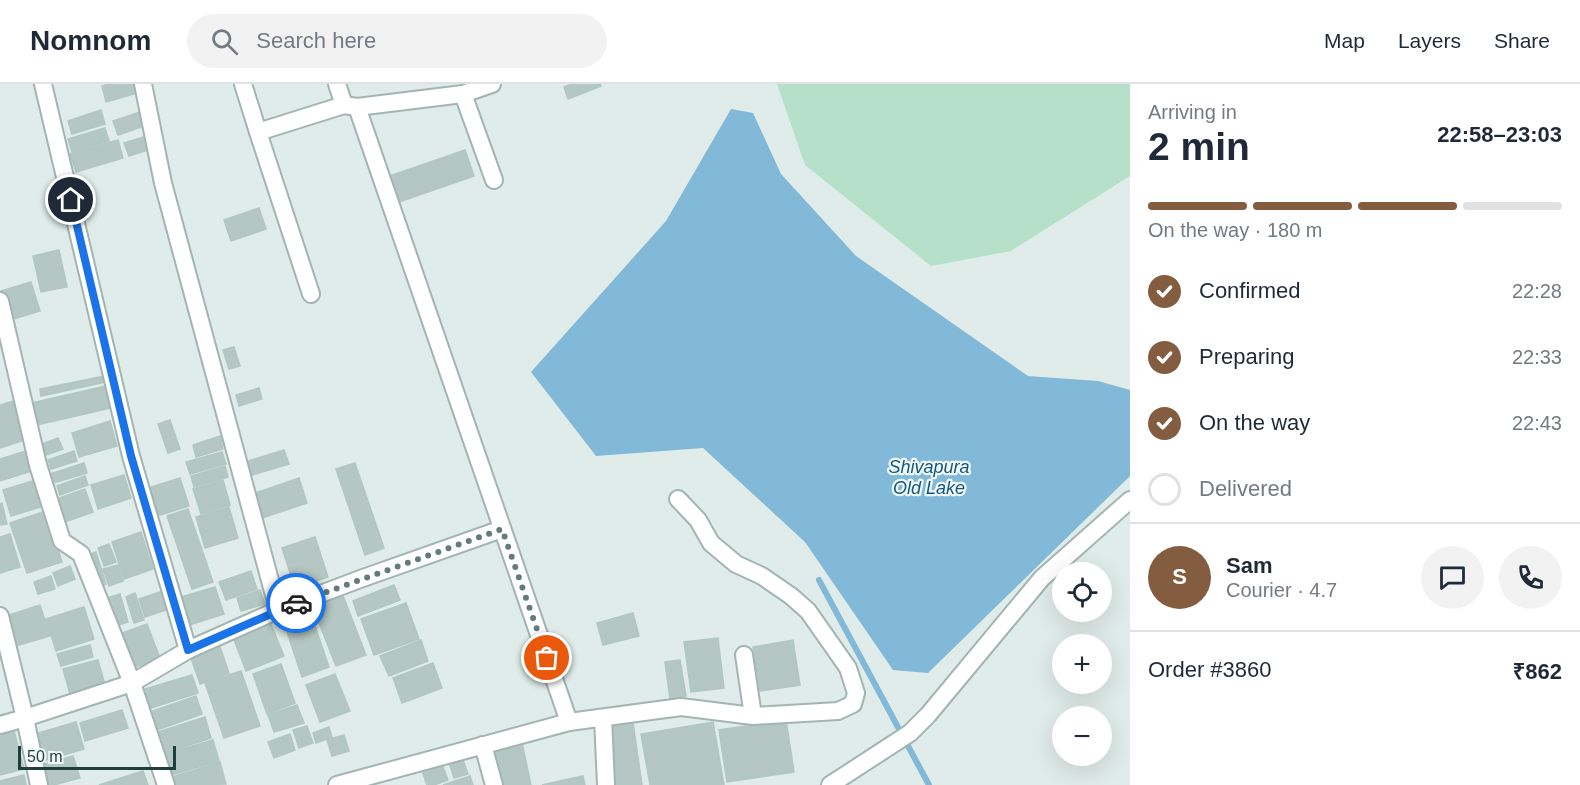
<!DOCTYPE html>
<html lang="en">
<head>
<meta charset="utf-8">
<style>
	body { margin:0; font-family:Arial,sans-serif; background:#f2f2f3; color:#1f2937; height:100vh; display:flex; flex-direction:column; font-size:22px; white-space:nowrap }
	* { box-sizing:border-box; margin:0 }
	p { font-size:20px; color:#747a83 }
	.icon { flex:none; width:33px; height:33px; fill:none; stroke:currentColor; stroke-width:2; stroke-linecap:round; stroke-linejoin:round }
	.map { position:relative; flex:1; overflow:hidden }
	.side { display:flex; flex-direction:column; background:#fff; width:450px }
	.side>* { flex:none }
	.tools { position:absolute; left:1052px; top:478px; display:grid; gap:12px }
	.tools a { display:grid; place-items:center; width:60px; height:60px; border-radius:50%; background:#fff; box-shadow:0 6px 24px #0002; font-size:30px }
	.scale { position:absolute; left:18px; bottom:15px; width:158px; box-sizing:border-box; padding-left:6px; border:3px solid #1f3f3d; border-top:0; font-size:16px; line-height:21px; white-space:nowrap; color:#1f3f3d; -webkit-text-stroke:4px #f1f9f6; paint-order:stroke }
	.pin { position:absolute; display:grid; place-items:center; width:51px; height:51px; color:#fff; margin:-26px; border:3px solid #fff; border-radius:50%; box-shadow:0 2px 6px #0007 }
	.courier { position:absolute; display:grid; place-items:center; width:60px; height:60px; margin:-30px; border:4px solid #1a73e8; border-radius:50%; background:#fff; color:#222; box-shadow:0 2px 8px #0007 }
	.summary em { font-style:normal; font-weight:700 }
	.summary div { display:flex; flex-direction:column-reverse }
	.summary { display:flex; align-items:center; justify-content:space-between; height:102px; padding:0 18px }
	h1 { font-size:39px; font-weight:700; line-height:45px }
	.bar { display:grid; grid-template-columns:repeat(4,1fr); gap:9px 6px; align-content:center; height:72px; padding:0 18px }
	.bar i { height:8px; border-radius:4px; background:#e0e1e3 }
	.bar .active { background:#845d40 }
	.bar p { grid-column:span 4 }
	.line { display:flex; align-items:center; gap:15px; padding:0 18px; border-top:2px solid #e0e1e3 }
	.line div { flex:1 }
	.round { display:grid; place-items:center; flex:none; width:63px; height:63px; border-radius:32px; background:#f2f2f3 }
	ol { padding:0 18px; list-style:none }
	li { display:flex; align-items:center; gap:18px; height:66px }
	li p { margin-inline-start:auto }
	li .icon { padding:6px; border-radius:50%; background:#845d40; color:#fff; stroke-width:4 }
	li:last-child { color:#747a83 }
	li i { width:33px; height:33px; border:3px solid #e0e1e3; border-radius:50% }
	header { display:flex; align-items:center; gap:36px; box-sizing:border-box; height:84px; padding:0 30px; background:#fff; border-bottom:2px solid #e0e1e3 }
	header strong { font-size:28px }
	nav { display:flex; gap:33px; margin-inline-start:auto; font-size:21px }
	.search { width:420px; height:54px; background:#f2f2f3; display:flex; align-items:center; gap:15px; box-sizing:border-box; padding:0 21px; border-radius:33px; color:#747a83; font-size:22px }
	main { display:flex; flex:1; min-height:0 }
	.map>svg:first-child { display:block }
	.green { fill:#b6e0ca }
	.water { fill:#82b8d8 }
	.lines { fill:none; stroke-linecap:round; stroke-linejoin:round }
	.stream { stroke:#82b8d8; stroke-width:6 }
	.building { fill:#b5c7c3; stroke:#b1c7c2; stroke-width:1.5 }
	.minor-casing { stroke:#a2b5b2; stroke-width:20 }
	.minor { stroke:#fff; stroke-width:16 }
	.done { stroke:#637c79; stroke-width:6; stroke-dasharray:0 10.8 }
	.route { stroke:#1a73e8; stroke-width:8 }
	.labels { text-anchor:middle; stroke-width:4.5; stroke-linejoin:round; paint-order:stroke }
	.water-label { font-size:18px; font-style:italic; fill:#135780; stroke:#f1f9f6 }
</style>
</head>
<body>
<header>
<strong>Nomnom</strong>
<div class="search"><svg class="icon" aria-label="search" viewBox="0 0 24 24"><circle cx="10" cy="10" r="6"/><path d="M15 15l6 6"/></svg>Search here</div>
<nav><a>Map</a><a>Layers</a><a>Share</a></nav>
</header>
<main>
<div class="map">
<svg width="1130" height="701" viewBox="0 0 1130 701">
	<rect width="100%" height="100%" fill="#e0ece9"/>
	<polygon class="green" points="777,0 1130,0 1130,92 1011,167 931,182 805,81"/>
	<polygon class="water" points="731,25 753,29 781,90 856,172 1028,292 1098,297 1130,306 1130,392 928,589 893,586 805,458 703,364 596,372 531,288 666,137"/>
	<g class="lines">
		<polyline class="stream" points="819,496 929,701"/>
	</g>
	<g class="building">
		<polygon points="109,0 135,0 137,9 106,18 102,2"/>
		<polygon points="572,0 600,0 601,2 568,15 564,3"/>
		<polygon points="101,26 105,40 72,50 68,37"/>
		<polygon points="140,28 144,42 118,51 113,37"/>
		<polygon points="105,44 109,57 72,68 68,55"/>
		<polygon points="147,52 151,65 129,72 124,59"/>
		<polygon points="118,56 123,74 76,88 70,70"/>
		<polygon points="465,66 474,92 396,119 387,93"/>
		<polygon points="259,124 266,145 231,157 224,136"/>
		<polygon points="59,166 67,203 41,208 33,172"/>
		<polygon points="31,198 40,227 10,236 1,207"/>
		<polygon points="234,263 240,282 229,285 223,266"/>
		<polygon points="105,292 106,298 41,312 40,305"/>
		<polygon points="106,302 111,324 32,342 27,320"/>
		<polygon points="259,304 262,315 239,322 236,311"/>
		<polygon points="17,316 28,355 0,364 0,321"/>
		<polygon points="170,336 180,365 168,369 158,340"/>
		<polygon points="110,337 117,362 79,373 72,349"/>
		<polygon points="220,352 223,365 196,373 193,361"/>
		<polygon points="58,354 63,365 46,371 42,360"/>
		<polygon points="29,366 35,386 0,397 0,375"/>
		<polygon points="284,366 289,380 252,391 248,377"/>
		<polygon points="74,367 77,377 51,385 48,376"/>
		<polygon points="222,368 226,380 190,390 186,378"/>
		<polygon points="84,379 87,389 53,399 50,390"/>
		<polygon points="355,379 384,464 365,471 336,385"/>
		<polygon points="225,382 228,393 194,403 191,392"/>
		<polygon points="124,391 131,414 98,425 91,401"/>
		<polygon points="85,392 88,401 60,411 57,402"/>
		<polygon points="180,394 189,422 157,432 148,404"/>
		<polygon points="299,394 307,419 262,434 253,410"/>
		<polygon points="39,395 47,421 11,432 3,406"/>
		<polygon points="223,396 230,421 201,430 193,405"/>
		<polygon points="85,405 93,428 62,439 54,416"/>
		<polygon points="2,419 7,440 0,441 0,420"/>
		<polygon points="229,423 238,454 205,464 196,433"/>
		<polygon points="188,425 213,498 192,505 167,432"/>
		<polygon points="46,427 62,478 27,489 10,439"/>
		<polygon points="141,448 153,485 124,495 112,458"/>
		<polygon points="10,450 20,483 0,489 0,453"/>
		<polygon points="315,453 328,493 295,504 282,464"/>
		<polygon points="109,460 116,478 104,482 98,464"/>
		<polygon points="96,468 106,500 98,503 87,471"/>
		<polygon points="118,481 123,497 109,502 103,485"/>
		<polygon points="70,482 75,495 58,502 53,489"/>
		<polygon points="251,487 257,505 226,516 219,498"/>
		<polygon points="51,492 55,505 38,510 34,498"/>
		<polygon points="394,501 400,516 358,532 353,517"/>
		<polygon points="215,503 224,530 189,541 181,513"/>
		<polygon points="166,506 172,524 145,533 139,515"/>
		<polygon points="260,506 265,520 241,527 237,514"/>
		<polygon points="135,509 144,536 134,539 126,513"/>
		<polygon points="342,509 366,571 336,582 312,521"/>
		<polygon points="120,510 128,538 116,542 107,514"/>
		<polygon points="406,519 419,555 374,571 361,535"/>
		<polygon points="40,521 50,552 12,563 3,533"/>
		<polygon points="84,523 94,555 56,567 46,535"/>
		<polygon points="310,527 329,583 302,593 283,536"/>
		<polygon points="633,529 639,552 603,561 597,539"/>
		<polygon points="270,538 284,572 246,587 233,553"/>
		<polygon points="147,540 160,574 133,584 120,550"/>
		<polygon points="718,554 724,604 691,608 684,558"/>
		<polygon points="421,556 428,577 389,592 380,572"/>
		<polygon points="793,556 800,601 760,607 753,563"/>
		<polygon points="219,560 229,589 200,600 190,571"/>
		<polygon points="90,561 93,573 61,582 57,570"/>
		<polygon points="98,576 105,601 70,610 63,585"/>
		<polygon points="680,576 686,612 670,615 665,578"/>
		<polygon points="433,579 442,604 402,619 393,594"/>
		<polygon points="281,580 295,619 267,630 253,590"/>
		<polygon points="241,587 260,642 224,654 205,599"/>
		<polygon points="335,590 350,627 320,638 306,601"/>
		<polygon points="192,591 198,609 151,624 145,605"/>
		<polygon points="196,612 202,630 157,646 150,628"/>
		<polygon points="297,621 304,639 274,648 268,631"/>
		<polygon points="122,626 128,644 85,657 80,639"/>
		<polygon points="205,633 211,654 162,670 155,649"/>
		<polygon points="786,636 794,688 727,698 719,646"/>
		<polygon points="76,638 84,665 43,677 35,650"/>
		<polygon points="713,638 724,701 650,701 641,650"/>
		<polygon points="633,639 642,701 614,701 605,643"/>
		<polygon points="307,642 313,659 299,664 293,646"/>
		<polygon points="13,643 24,685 0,691 0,647"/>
		<polygon points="329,643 332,653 316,659 313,649"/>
		<polygon points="290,650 295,666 274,674 268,658"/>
		<polygon points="344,651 349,667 332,672 327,656"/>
		<polygon points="521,654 531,701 501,701 492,660"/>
		<polygon points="213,656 219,677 168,692 161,671"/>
		<polygon points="73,672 80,694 54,701 43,701 38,682"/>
		<polygon points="462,673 468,690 454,694 449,678"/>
		<polygon points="220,678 226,700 172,701 169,694"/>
		<polygon points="442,680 448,696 434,701 427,701 422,687"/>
		<polygon points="143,687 148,701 99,701"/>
		<polygon points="24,691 26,701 0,701 0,697"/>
		<polygon points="470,692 473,701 443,701"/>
		<polygon points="583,692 585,701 542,701"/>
	</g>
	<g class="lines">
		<defs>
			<g id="minor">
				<polyline points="43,0 131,372 188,566 278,526"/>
				<polyline points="143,0 163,99 278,526 363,494 502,445"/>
				<polyline points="243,0 258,48 344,21"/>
				<polyline points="337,0 344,21 357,23 569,638"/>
				<polyline points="463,10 494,96"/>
				<polyline points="357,23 463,10 492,0"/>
				<polyline points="258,48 311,210"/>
				<polyline points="0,217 38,381 62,457 81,470 132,599 166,701"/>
				<polyline points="0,532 25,634 132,599 188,566"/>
				<polyline points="744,571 753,632"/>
				<polyline points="603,634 606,701"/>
				<polyline points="0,641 25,634 39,701"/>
				<polyline points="483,661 494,701"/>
				<polyline points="337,701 569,638 681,623 753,632 838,627 853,620 856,609 848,584 808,527 791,512 762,492 736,480 711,459 698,436 678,415"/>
				<polyline points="830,701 910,649 928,631 1042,494 1130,416"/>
			</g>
		</defs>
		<use href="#minor" class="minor-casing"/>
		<use href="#minor" class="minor"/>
	</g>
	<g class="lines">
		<polyline class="done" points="296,519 502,445 547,574"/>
		<polyline class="route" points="71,116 131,372 188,566 296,519"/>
	</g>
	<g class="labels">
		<g class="water-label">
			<text x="929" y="389">Shivapura<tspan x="929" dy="21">Old Lake</tspan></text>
		</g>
	</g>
</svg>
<div class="tools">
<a><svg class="icon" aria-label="locate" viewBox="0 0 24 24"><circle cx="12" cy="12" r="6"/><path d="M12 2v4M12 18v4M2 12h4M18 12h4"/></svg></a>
<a>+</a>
<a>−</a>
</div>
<div class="scale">50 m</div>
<div class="pin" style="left:547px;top:574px;background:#ea580c"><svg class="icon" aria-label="bag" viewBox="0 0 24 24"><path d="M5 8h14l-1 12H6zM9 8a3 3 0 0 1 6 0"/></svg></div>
<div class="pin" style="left:71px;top:116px;background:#1f2937"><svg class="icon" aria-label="home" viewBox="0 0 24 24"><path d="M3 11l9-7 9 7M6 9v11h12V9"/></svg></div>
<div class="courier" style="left:296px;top:519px"><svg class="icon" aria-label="car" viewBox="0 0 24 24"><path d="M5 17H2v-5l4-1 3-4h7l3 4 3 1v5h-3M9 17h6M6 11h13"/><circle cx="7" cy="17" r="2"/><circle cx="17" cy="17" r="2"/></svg></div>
</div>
<section class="side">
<div class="summary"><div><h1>2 min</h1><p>Arriving in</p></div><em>22:58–23:03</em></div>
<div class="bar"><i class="active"></i><i class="active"></i><i class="active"></i><i></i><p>On the way · 180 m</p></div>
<ol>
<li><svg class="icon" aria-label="check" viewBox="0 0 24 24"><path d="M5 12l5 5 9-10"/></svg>Confirmed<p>22:28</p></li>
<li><svg class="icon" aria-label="check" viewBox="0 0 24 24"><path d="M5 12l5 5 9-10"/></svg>Preparing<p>22:33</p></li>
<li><svg class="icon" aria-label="check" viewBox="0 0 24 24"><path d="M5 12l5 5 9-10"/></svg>On the way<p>22:43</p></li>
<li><i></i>Delivered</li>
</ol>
<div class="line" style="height:108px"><b class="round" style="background:#845d40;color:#fff">S</b><div><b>Sam</b><p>Courier · 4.7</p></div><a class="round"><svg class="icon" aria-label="chat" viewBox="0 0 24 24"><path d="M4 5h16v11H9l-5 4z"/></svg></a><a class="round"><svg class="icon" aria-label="phone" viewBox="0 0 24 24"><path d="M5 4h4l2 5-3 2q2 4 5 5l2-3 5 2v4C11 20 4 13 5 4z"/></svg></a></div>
<div class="line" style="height:78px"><div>Order #3860</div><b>₹862</b></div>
</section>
</main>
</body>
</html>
